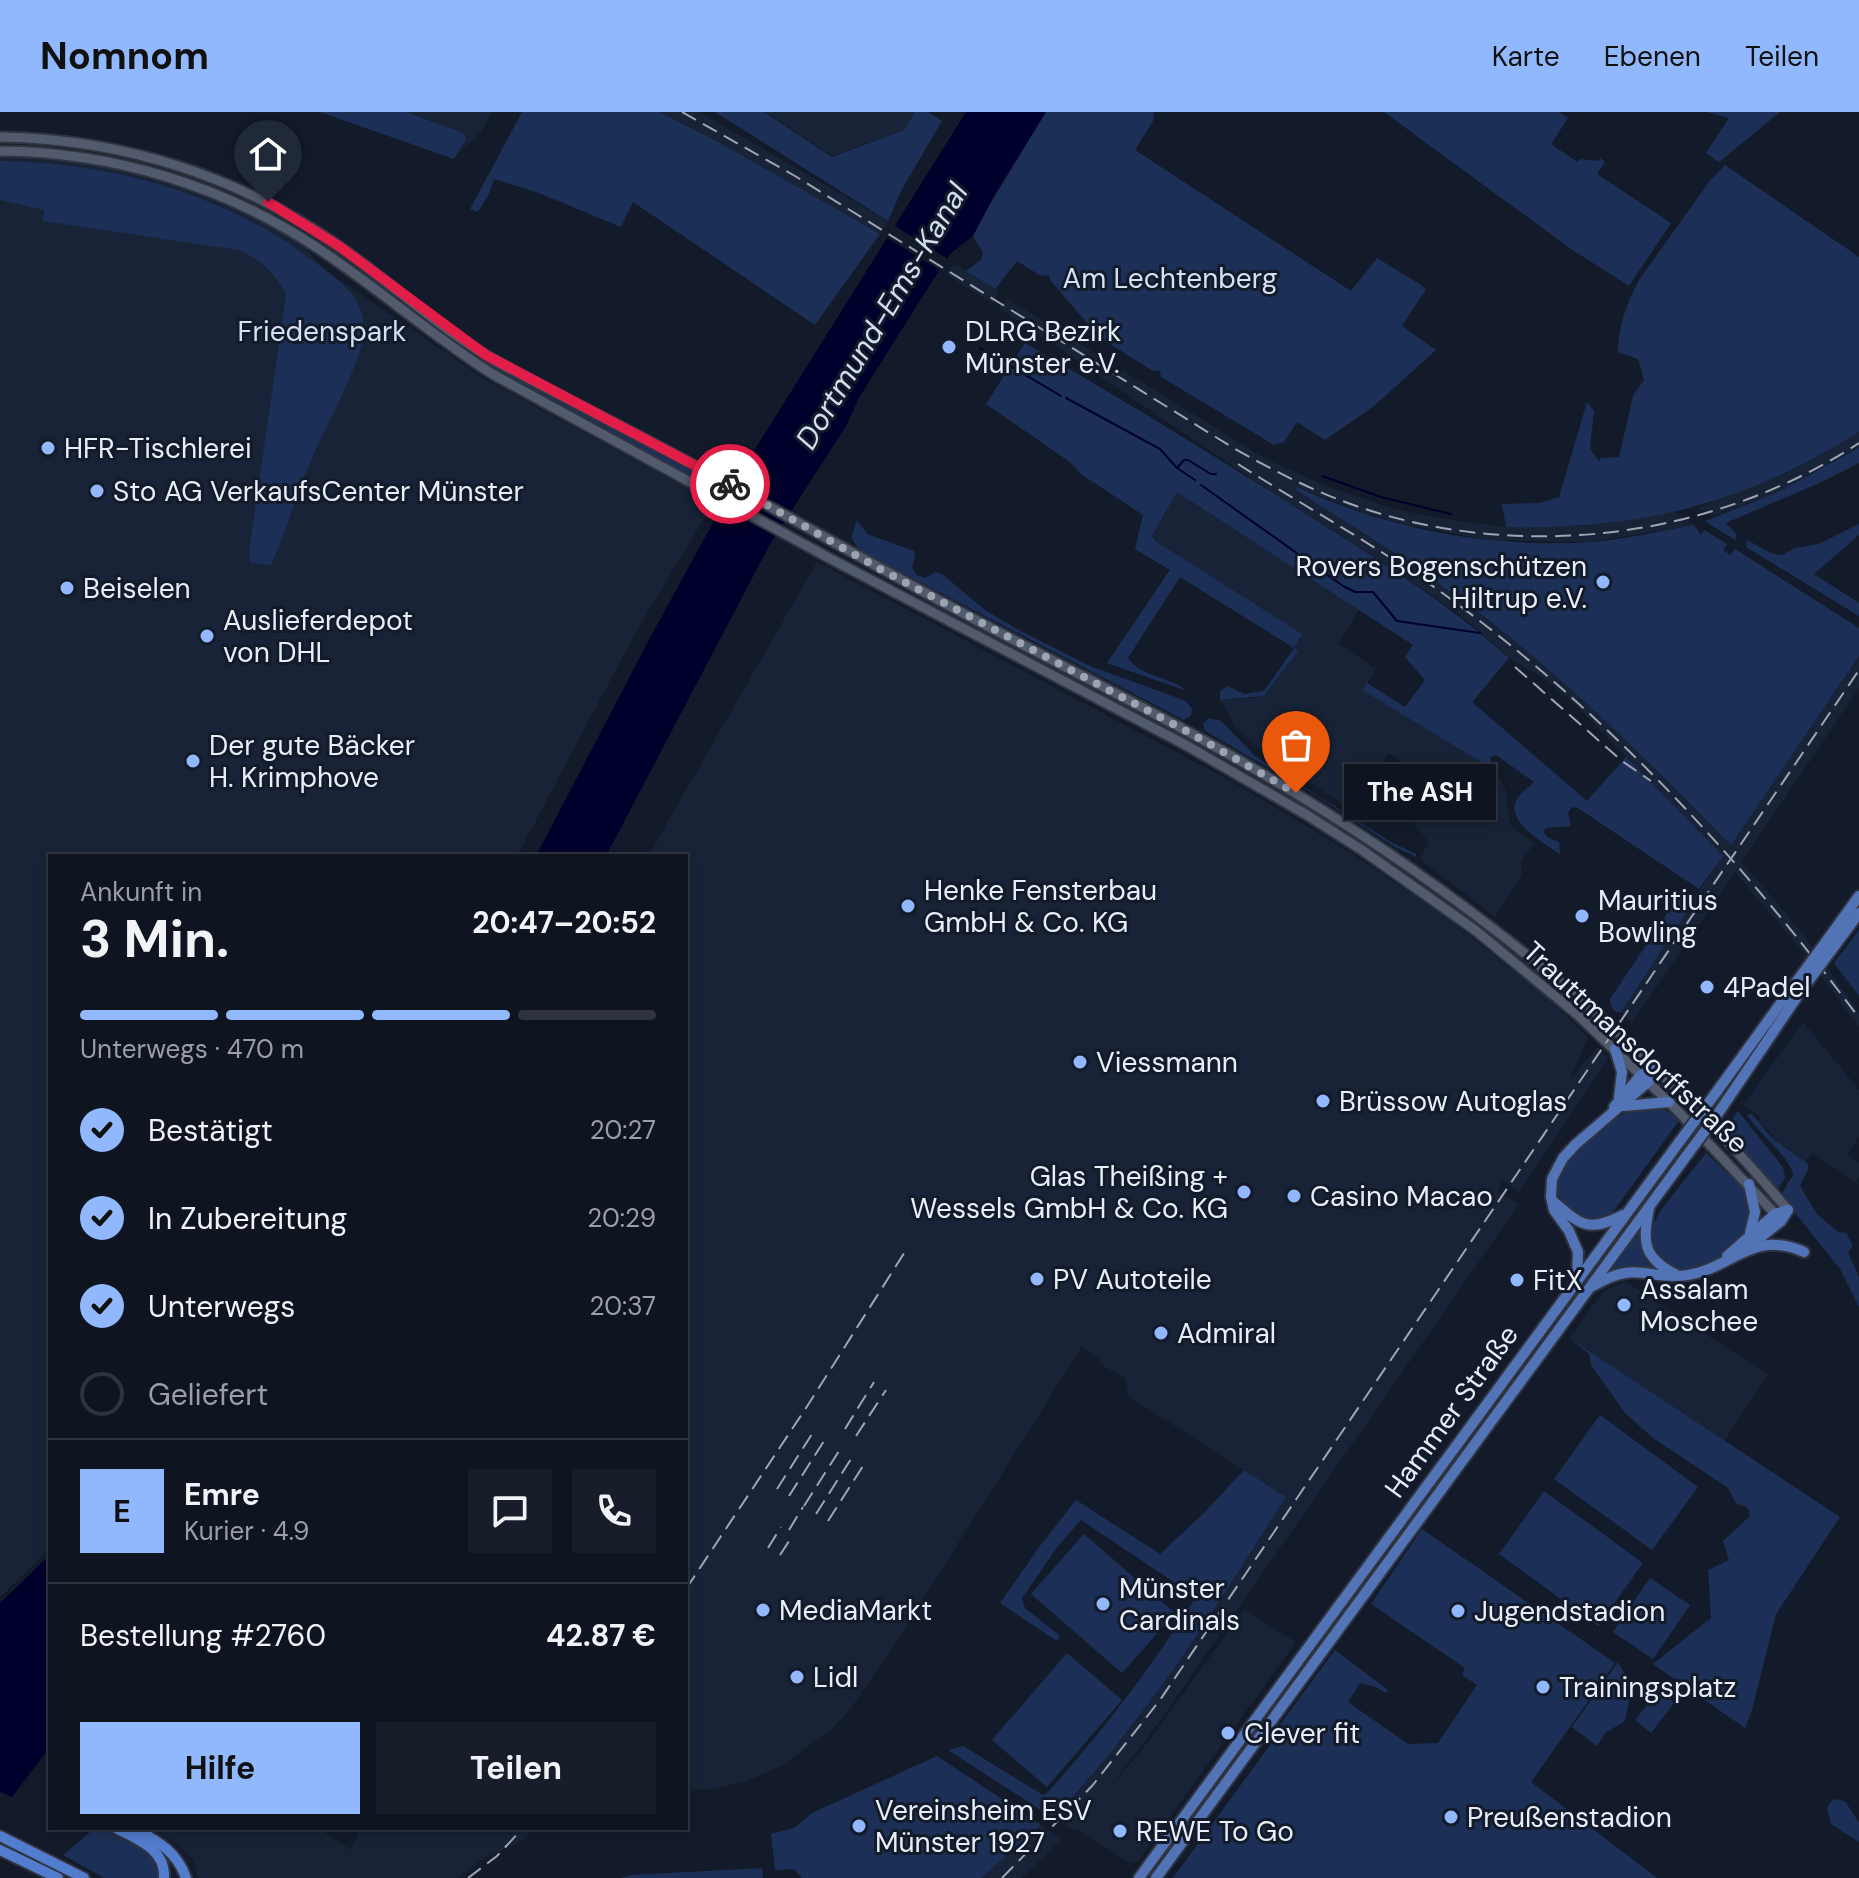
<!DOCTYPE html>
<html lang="de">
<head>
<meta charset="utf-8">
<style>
	body { margin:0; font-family:"DM Sans",sans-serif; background:#171d29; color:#f1f3f6; height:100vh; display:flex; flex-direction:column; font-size:30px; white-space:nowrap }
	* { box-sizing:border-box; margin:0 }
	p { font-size:26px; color:#9b9ea5 }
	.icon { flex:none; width:44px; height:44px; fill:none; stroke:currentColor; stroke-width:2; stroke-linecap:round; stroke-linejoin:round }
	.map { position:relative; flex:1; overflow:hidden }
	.side { position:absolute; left:48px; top:742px; width:640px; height:976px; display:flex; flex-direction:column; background:#0e1420; border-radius:0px; box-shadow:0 4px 12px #0003,0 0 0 2px #2e333e }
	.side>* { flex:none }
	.pin { position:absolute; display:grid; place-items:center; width:68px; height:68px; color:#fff; margin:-82px -34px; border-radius:50% 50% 50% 0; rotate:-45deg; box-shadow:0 0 8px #0007 }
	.pin .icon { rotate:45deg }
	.courier { position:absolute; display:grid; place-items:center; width:80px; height:80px; margin:-40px; border:6px solid #e11d48; border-radius:50%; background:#fff; color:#222; box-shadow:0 2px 10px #0007 }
	.bubble { position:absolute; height:56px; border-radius:0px; background:#0e1420; box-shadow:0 4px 12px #0003,0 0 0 2px #2e333e; font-size:26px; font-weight:700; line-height:56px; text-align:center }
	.headline em { font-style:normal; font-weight:700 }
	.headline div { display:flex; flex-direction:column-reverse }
	.headline { display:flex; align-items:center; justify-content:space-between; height:136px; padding:0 32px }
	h1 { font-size:52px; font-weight:700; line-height:60px }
	.bar { display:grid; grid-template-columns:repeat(4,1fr); gap:12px 8px; align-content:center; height:96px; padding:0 32px }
	.bar i { height:10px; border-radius:6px; background:#2e333e }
	.bar .current { background:#91b8fd }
	.bar p { grid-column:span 4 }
	.line { display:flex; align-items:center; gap:20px; padding:0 32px; border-top:2px solid #2e333e }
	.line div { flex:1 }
	.round { display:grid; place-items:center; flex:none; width:84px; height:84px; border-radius:0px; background:#171d29 }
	ol { padding:0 32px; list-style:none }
	li { display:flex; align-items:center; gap:24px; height:88px }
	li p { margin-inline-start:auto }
	li .icon { padding:8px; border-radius:50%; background:#91b8fd; color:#111; stroke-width:4 }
	li:last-child { color:#9b9ea5 }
	li i { width:44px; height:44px; border:4px solid #2e333e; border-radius:50% }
	.button { display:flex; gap:16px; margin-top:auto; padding:16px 32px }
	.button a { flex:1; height:92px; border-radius:0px; background:#91b8fd; color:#111; font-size:32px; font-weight:700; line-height:92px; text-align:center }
	.button a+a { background:#171d29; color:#f1f3f6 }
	header { display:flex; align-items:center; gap:48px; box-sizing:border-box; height:112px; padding:0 40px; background:#91b8fd; color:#111 }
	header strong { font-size:38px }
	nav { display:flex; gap:44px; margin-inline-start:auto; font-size:28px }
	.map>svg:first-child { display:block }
	.built { fill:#182337 }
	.green { fill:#1c3057 }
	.water { fill:#00002c }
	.pier { fill:#131b2a }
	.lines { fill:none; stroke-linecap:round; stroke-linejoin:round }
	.stream { stroke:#00002c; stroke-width:2 }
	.secondary-casing { stroke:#303440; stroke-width:13 }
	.primary-casing { stroke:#303440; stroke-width:14 }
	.trunk-casing { stroke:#303440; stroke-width:14 }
	.secondary { stroke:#515b6d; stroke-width:9 }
	.primary { stroke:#5274b6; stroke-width:10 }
	.trunk { stroke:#527cce; stroke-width:10 }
	.rail { stroke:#9fa5b2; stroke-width:2; stroke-dasharray:16 8; stroke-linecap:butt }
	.primary-bridge-casing { stroke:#303440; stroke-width:14; stroke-linecap:butt }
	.primary-bridge { stroke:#5274b6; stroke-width:10 }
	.done { stroke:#9da4b1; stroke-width:8; stroke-dasharray:0 14.4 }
	.route { stroke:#e11d48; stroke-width:10 }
	.poi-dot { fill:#91b8fd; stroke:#131b2a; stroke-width:3 }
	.labels { text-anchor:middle; stroke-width:6; stroke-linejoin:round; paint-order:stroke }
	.park-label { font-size:28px; fill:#d5e0f4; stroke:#131b2a }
	.poi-label { font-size:28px; fill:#e8eef9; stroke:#131b2a; text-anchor:start }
	.street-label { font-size:28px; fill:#e8eef9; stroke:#131b2a }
	.water-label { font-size:30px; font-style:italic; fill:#d2ddf0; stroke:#131b2a }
</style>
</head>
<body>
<header>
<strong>Nomnom</strong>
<nav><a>Karte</a><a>Ebenen</a><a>Teilen</a></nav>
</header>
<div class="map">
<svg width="1859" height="1766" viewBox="0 0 1859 1766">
	<rect width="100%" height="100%" fill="#131b2a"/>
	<g class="built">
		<polygon points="406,0 492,0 481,20 458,41 465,29"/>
		<polygon points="659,0 699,0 888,109 880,122 722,32"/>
		<polygon points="765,0 915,0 904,18 832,44"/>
		<polygon points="0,43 46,44 106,53 154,65 259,104 296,127 327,159 486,268 718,393 703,408 637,518 517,744 50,744 50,1437 0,1485"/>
		<polygon points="954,151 999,180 992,191 947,163"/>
		<polygon points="1006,186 1266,347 1331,376 1391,396 1443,407 1506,415 1588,414 1674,400 1694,413 1590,430 1488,428 1403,412 1362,400 1297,375 1296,377 1444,475 1520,533 1608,608 1731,732 1859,544 1859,576 1742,750 1803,822 1859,900 1859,915 1802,839 1735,760 1632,911 1621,900 1722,744 1577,594 1545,567 1509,546 1474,514 1402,462 1285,389 999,196"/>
		<polygon points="1859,320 1859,336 1778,380 1713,404 1697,396 1797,356"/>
		<polygon points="1177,380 1360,496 1338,531 1376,557 1363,578 1496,659 1506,679 1510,713 1534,732 1521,749 1522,762 1495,805 1420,747 1429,730 1415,713 1434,669 1388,641 1353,698 1267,644 1235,614 1220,588 1257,586 1266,582 1297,539 1155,429 1152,425"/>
		<polygon points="817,450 1231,669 1348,739 1445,804 1544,883 1588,925 1570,968 1597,935 1608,946 1519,1080 1503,1069 1497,1079 1519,1092 1162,1606 1107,1679 1148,1630 1244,1498 1296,1530 1138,1749 1130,1751 1077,1717 1074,1718 1053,1706 1084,1673 1138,1607 1217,1494 1286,1385 1128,1284 1126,1266 1106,1256 1097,1245 1082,1234 900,1524 849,1599 832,1617 781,1654 747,1669 712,1677 686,1677 686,744 648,744"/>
		<polygon points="1803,910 1859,978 1859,1025 1847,1042 1859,1051 1859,1065 1856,1070 1812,1041 1806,1049 1772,1026 1773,1024 1758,1009 1760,1005 1743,993"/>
		<polygon points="1625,1169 1768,1263 1724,1329 1569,1226 1603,1180"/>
		<polygon points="1041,1713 1062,1727 1022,1766 981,1766"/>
		<polygon points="150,1716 318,1716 351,1738 360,1716 533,1716 527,1726 480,1749 457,1766 199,1766 193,1749 182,1735"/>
	</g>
	<g class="green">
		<polygon points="320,0 406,0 465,22 465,29 454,47"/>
		<polygon points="522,0 659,0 722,32 880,122 815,213 633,90 621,115 539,81 494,67 489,82 478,100 470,97"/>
		<polygon points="715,0 764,0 832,45 904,18 915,0 928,0 942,9 902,77 888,109"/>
		<polygon points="1046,0 1154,0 1153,9 1135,38 1351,179 1377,146 1421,173 1426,177 1402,214 1436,238 1374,294 1325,328 1297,310 1284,330 1274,333 1161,265 1160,258 1153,259 1099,225 1051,169 1049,163 1041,164 1017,149 995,177 966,159 981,148 983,141 973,124 974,119"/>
		<polygon points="1384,0 1558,0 1568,6 1551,32 1577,50 1581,47 1598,49 1600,46 1605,50 1597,62 1671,111 1629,174 1571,137"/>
		<polygon points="1707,0 1780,0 1719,50 1706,41 1729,6"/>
		<path d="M0,49C112,51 221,80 312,148C336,167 364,183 364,217C364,247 325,315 312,346C297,381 286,419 271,453L251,451L249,440L286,183C275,159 261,149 239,138L43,109L44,98L0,88Z"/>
		<path d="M1725,53L1859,145V320C1744,392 1641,418 1506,415L1502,392L1540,391L1559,385L1587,290L1594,299L1590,337L1599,349L1601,346L1619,345L1633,284L1644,268L1638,247L1618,240C1618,214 1627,191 1639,168L1709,70Z"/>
		<polygon points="416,201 492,254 537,276 727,375 723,382 501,262 414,202"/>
		<path d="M1025,231C1118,285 1210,341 1301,399C1373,444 1445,489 1509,546L1472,590L1587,689L1626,645L1723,744L1699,777L1578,696L1572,695L1568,701L1571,714L1545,716L1544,721L1549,726L1559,730L1560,742C1546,733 1506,710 1516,689C1519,682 1529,675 1534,670L1496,643L1491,645V649L1496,659L1362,578L1367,571L1405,595L1425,568L1405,545L1413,533L1177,380L1152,424L1155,429L1302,522L1294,536L1298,539L1264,584L1220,588V579L1228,574L1244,582L1264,579L1294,536L1180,465L1128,546C1139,564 1171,565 1187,579L1107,551L1170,458L1135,437L1143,403L1081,362L1070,350L986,292Z"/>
		<polygon points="1859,336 1859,351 1817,372 1726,411 1737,423 1735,428 1705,409 1778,380"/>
		<path d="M1297,375C1386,417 1492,437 1591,430C1626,427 1660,419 1694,413L1701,423L1704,418L1727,432L1723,438L1730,443L1735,437L1859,516V544L1731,733C1663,664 1596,596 1522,535C1452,476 1373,427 1296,378Z"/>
		<polygon points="857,408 867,422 914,439 915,445 912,456 916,463 925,466 936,460 942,462 985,498 1017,517 1090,554 1186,589 1192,597 1191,603 1184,608 859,438 851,425"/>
		<polygon points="1859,412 1859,423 1814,462 1859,491 1859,504 1746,435 1747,428 1771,441 1782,443 1795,436 1819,432"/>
		<polygon points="1209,606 1221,609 1256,645 1391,730 1416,742 1416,745 1395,735 1312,681 1205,619 1203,612"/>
		<polygon points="1679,784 1692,792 1621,900 1616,900 1611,894 1610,887"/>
		<polygon points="1859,818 1859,884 1834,851"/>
		<path d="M1658,994L1680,1007L1613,1100L1603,1108L1586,1110L1560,1089C1557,1080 1556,1073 1559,1064C1566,1043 1607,1009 1627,1000C1636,996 1648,996 1658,994Z"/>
		<polygon points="1738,999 1783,1055 1785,1066 1776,1080 1725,1021 1727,1014"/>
		<path d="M1752,1002L1772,1026L1806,1050L1809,1055L1800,1074L1817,1102L1838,1120L1846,1121L1853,1134L1848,1140L1859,1165V1195L1840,1157L1781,1083L1793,1063C1791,1046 1758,1021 1747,1003Z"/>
		<path d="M1706,1041L1744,1077L1749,1101L1752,1102C1750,1110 1748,1118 1742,1125C1726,1145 1688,1168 1664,1152C1657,1148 1653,1138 1649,1132L1654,1130L1651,1117L1660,1099Z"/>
		<polygon points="1647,1107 1647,1132 1663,1156 1637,1156 1601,1169"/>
		<polygon points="1569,1226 1840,1405 1776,1502 1752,1598 1745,1616 1653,1552 1711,1506 1708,1458 1729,1448 1723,1429 1750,1404 1748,1396 1736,1391 1728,1376 1653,1326 1625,1301 1591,1253 1589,1242"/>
		<polygon points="1600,1303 1698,1375 1652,1438 1554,1367"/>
		<path d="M1244,1358L1286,1385C1215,1497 1145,1610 1053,1706L948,1638L963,1634L1043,1683L1047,1681C1102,1621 1152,1554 1196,1485L1081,1408L1058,1434L1022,1486L1025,1496L1060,1524L1057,1529L1000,1491L1040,1434L1076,1388L1160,1442L1205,1400Z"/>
		<polygon points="1544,1379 1643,1451 1598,1514 1499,1442"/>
		<polygon points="1422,1417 1615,1551 1531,1670 1657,1766 1173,1766 1270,1633 1273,1622 1335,1538 1388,1578 1386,1581 1376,1575 1360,1571 1348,1590 1408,1632 1438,1631 1477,1573 1462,1563 1465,1556 1371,1492"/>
		<polygon points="1084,1422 1175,1501 1122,1561 1031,1482"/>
		<polygon points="1650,1466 1690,1493 1653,1547 1613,1520"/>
		<polygon points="1067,1541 1122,1588 1047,1675 992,1628"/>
		<polygon points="1618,1550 1632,1574 1625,1609 1605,1621 1597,1634 1572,1615"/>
		<polygon points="1659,1578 1674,1591 1651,1621 1635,1608"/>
		<polygon points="937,1644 1041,1713 981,1766 802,1766 794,1757 775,1758 771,1722 794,1716 812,1701"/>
		<polygon points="1833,1687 1845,1689 1859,1711 1859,1730 1831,1712 1827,1696"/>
		<path d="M95,1716C119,1716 162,1738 158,1766H104L63,1743Z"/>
		<polygon points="762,1756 763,1766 621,1766 631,1763"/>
	</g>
	<g class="water">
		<polygon points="966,0 1046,0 995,82 973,124 951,141 933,168 860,284 846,314 770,432 606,744 536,744 652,522 742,358"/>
		<polygon points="50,1443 50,1635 12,1685 0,1680 0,1491"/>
	</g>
	<polygon class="pier" points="892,112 951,149 943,160 884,124"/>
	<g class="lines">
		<g class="stream">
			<polyline points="980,236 1061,284"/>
			<polyline points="1066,286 1160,337 1177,356 1195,368"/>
			<polyline points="1177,356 1184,348 1188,348 1211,362 1216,362"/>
			<polyline points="1322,364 1381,385 1451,402"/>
			<polyline points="1201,373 1343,474 1355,480 1373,480 1397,509 1480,521"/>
		</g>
		<defs>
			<g id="secondary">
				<path d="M0,25C126,27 245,66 347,140C398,177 446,222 501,252C579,294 659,333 736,376C811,417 884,459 959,499C1071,559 1186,615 1295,681C1479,793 1649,932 1788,1098"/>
				<path d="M0,39C112,40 222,73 316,135C377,175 432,224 494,263L829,446L1184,632L1307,703L1362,738L1475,818L1579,904L1674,995L1779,1106"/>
			</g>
			<g id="primary">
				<polyline points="1825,831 1859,784"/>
				<polyline points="1833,836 1859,801"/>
				<polyline points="1615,937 1622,960 1619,985"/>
				<polyline points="1715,982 1794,873"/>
				<polyline points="1624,994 1669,990"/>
				<polyline points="1614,995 1641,963 1654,957"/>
				<polyline points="1717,1003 1801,879"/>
				<polyline points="1749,1072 1755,1100 1750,1121"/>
				<path d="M1554,1090C1581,1113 1588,1121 1623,1103"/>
				<path d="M1649,1096C1643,1130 1642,1145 1675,1162"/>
				<polyline points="1746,1137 1781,1109 1788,1098"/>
				<polyline points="1727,1144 1775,1102 1788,1098"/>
				<polyline points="1577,1168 1578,1140 1569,1119 1554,1098 1551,1085 1552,1067 1563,1046 1576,1032 1648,970 1655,956"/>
				<path d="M1593,1174C1638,1147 1646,1169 1688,1163C1732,1156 1753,1117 1804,1140"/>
				<polyline points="1139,1766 1680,1029"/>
				<polyline points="1156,1766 1690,1039"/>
			</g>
			<g id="trunk">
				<path d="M116,1716C138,1728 166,1737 164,1766"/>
				<path d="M134,1716C157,1729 177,1739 186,1766"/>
				<polyline points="0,1724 84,1766"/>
				<polyline points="0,1738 58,1766"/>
			</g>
		</defs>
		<use href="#secondary" class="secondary-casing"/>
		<use href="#primary" class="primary-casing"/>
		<use href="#trunk" class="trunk-casing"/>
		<use href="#secondary" class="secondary"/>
		<use href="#primary" class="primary"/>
		<use href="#trunk" class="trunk"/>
		<g class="rail">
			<path d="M682,0L795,64L1235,337C1276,360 1317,381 1362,396C1526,450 1714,426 1859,331"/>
			<path d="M1238,352C1301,392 1366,428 1427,470C1597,590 1736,740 1859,906"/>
			<polyline points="1515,555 1622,649 1651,669"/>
			<polyline points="845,1317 874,1270"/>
			<polyline points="856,1324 886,1278"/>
			<polyline points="777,1377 812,1322"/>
			<polyline points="789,1384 824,1329"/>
			<polyline points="804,1394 839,1339"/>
			<polyline points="816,1402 851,1347"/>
			<polyline points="828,1409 863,1354"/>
			<polyline points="789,1418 803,1395"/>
			<polyline points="768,1436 781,1415"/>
			<polyline points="780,1443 793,1423"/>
			<polyline points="686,1477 806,1296 908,1135"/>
			<polyline points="468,1766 497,1744 523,1716"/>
			<polyline points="1002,1766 1092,1674 1160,1588 1859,558"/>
		</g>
		<defs>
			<g id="primary-bridge">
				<polyline points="1794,873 1825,831"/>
				<polyline points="1801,879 1833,836"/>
				<polyline points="1680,1029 1715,982"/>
				<polyline points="1690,1039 1717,1003"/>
			</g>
		</defs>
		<use href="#primary-bridge" class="primary-bridge-casing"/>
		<use href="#primary-bridge" class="primary-bridge"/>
	</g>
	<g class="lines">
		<polyline class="done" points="730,372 880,457 1190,621 1296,681"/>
		<polyline class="route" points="268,90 339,134 486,243 730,372"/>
	</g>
	<g class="poi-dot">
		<circle cx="949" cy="235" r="8"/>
		<circle cx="48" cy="336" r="8"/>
		<circle cx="97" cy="379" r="8"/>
		<circle cx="1603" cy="470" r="8"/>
		<circle cx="67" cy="476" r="8"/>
		<circle cx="207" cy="524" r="8"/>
		<circle cx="193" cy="649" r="8"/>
		<circle cx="908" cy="794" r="8"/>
		<circle cx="1582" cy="804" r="8"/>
		<circle cx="1707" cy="875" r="8"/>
		<circle cx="1080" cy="950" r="8"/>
		<circle cx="1323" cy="989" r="8"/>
		<circle cx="1244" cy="1080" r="8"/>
		<circle cx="1294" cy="1084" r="8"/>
		<circle cx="1037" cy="1167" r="8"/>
		<circle cx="1517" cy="1168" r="8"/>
		<circle cx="1624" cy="1193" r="8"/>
		<circle cx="1161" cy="1221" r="8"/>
		<circle cx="1103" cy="1492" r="8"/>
		<circle cx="763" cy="1498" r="8"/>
		<circle cx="1458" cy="1499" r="8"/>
		<circle cx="797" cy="1565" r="8"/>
		<circle cx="1543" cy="1575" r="8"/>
		<circle cx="1228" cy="1621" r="8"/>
		<circle cx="1451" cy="1705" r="8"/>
		<circle cx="859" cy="1714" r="8"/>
		<circle cx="1120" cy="1719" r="8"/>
	</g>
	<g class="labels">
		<g class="park-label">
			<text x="1170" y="176">Am Lechtenberg</text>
			<text x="322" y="229">Friedenspark</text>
		</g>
		<g class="poi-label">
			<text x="965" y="229">DLRG Bezirk<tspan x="965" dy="32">Münster e.V.</tspan></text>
			<text x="64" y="346">HFR-Tischlerei</text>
			<text x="113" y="389">Sto AG VerkaufsCenter Münster</text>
			<text x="1587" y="464" text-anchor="end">Rovers Bogenschützen<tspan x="1587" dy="32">Hiltrup e.V.</tspan></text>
			<text x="83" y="486">Beiselen</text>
			<text x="223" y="518">Auslieferdepot<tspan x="223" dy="32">von DHL</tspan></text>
			<text x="209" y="643">Der gute Bäcker<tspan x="209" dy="32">H. Krimphove</tspan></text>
			<text x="924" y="788">Henke Fensterbau<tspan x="924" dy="32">GmbH &amp; Co. KG</tspan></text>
			<text x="1598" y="798">Mauritius<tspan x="1598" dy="32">Bowling</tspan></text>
			<text x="1723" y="885">4Padel</text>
			<text x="1096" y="960">Viessmann</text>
			<text x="1339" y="999">Brüssow Autoglas</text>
			<text x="1228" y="1074" text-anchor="end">Glas Theißing +<tspan x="1228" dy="32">Wessels GmbH &amp; Co. KG</tspan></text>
			<text x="1310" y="1094">Casino Macao</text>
			<text x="1053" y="1177">PV Autoteile</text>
			<text x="1533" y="1178">FitX</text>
			<text x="1640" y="1187">Assalam<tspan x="1640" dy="32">Moschee</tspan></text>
			<text x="1177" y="1231">Admiral</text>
			<text x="1119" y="1486">Münster<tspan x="1119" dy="32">Cardinals</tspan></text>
			<text x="779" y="1508">MediaMarkt</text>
			<text x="1474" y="1509">Jugendstadion</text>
			<text x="813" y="1575">Lidl</text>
			<text x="1559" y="1585">Trainingsplatz</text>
			<text x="1244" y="1631">Clever fit</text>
			<text x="875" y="1708">Vereinsheim ESV<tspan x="875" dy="32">Münster 1927</tspan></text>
			<text x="1467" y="1715">Preußenstadion</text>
			<text x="1136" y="1729">REWE To Go</text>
		</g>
		<g class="street-label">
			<text transform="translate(1636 935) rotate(43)" y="10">Trauttmansdorffstraße</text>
			<text transform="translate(1451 1299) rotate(-54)" y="10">Hammer Straße</text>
		</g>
		<g class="water-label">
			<text transform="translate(882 204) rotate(-59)" y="10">Dortmund-Ems-Kanal</text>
		</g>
	</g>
</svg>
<div class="pin" style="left:1296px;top:681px;background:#ea580c"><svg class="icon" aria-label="bag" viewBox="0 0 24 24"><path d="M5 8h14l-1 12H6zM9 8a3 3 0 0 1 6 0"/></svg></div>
<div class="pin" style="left:268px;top:90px;background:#1f2937"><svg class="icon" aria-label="home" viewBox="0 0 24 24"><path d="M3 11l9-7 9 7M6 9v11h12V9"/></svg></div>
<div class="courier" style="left:730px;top:372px"><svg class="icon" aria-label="bike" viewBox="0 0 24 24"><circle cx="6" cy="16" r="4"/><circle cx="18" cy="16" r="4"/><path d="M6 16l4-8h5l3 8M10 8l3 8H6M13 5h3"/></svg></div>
<div class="bubble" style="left:1344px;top:652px;width:152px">The ASH</div>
<section class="side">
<div class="headline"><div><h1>3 Min.</h1><p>Ankunft in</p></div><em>20:47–20:52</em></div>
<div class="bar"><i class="current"></i><i class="current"></i><i class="current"></i><i></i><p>Unterwegs · 470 m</p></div>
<ol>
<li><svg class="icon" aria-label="check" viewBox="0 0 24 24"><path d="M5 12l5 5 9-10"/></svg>Bestätigt<p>20:27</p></li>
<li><svg class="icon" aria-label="check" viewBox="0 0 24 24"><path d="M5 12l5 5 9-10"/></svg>In Zubereitung<p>20:29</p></li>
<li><svg class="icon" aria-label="check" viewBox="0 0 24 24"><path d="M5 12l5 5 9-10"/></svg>Unterwegs<p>20:37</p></li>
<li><i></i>Geliefert</li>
</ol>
<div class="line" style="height:144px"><b class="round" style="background:#91b8fd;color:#111">E</b><div><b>Emre</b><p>Kurier · 4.9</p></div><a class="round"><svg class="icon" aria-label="chat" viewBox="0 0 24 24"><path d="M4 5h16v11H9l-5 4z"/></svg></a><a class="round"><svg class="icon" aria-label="phone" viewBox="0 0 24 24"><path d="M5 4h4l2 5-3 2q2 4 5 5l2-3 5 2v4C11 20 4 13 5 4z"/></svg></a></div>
<div class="line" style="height:104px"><div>Bestellung #2760</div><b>42.87 €</b></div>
<div class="button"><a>Hilfe</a><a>Teilen</a></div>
</section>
</div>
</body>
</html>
